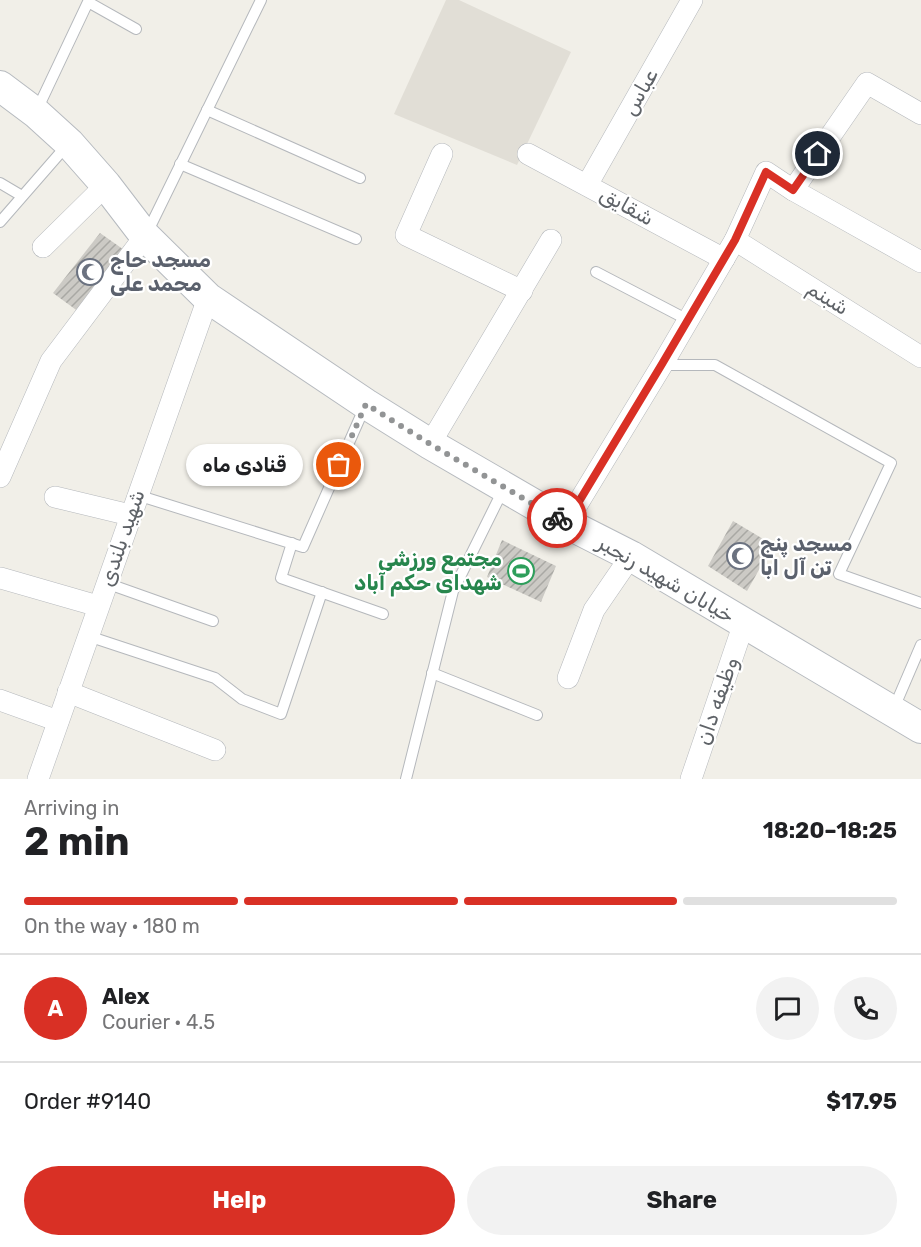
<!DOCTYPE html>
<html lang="en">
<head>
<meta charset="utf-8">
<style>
	body { margin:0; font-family:Rubik,"Noto Sans Arabic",sans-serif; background:#f2f2f2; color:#202124; height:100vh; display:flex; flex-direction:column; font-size:22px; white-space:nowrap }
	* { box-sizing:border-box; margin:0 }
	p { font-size:20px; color:#757577 }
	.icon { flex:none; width:33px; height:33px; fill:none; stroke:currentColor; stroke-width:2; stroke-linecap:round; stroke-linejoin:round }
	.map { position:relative; height:779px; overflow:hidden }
	.drawer { display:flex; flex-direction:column; background:#fff; flex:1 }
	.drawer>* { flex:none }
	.pin { position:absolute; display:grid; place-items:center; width:51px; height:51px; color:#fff; margin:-26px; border:3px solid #fff; border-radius:50%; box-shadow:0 2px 6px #0007 }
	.courier { position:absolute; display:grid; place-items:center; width:60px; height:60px; margin:-30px; border:4px solid #d93025; border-radius:50%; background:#fff; color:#222; box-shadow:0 2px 8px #0007 }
	.bubble { position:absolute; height:42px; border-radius:21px; background:#fff; box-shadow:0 2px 4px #0004; font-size:20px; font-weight:700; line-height:42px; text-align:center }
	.summary em { font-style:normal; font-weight:700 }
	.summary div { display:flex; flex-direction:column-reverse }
	.summary { display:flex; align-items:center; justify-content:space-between; height:102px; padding:0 24px }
	h1 { font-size:39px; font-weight:700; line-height:45px }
	.bar { display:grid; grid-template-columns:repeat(4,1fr); gap:9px 6px; align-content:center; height:72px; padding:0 24px }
	.bar i { height:8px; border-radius:4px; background:#e0e0e0 }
	.bar .active { background:#d93025 }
	.bar p { grid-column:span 4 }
	.line { display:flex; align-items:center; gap:15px; padding:0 24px; border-top:2px solid #e0e0e0 }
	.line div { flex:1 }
	.round { display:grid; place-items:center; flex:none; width:63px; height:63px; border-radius:32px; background:#f2f2f2 }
	.cta { display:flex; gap:12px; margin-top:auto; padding:12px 24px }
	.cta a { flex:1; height:69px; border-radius:36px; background:#d93025; color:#fff; font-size:24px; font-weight:700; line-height:69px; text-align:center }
	.cta a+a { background:#f2f2f2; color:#202124 }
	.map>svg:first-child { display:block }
	.education { fill:#e1ded6 }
	.building { fill:url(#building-hatch) }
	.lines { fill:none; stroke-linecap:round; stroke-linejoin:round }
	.lane-casing { stroke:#b5b8bc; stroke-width:12 }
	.street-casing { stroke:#b5b8bc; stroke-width:22 }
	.secondary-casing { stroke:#b6babf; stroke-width:32 }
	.lane { stroke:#fff; stroke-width:10 }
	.street { stroke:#fff; stroke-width:21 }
	.secondary { stroke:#fff; stroke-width:30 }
	.done { stroke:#929495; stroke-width:6; stroke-dasharray:0 10.8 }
	.route { stroke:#d93025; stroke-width:8 }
	.labels { text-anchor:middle; stroke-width:4.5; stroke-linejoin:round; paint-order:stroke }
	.street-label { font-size:21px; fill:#5f6368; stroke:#fff }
	.worship-label { font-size:21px; font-weight:bold; fill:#5b616d; stroke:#fff; text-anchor:start }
	.leisure-label { font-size:21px; font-weight:bold; fill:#27864d; stroke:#fff; text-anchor:end }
</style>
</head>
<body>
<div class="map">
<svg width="921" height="779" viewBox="0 0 921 779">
	<defs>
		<pattern id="building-hatch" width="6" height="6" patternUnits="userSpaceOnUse" patternTransform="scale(1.5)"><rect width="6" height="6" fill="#cccac5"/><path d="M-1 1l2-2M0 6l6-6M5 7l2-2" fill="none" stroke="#a9a8a4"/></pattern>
	</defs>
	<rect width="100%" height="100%" fill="#f1efe8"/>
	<polygon class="education" points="446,0 459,0 571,52 517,165 394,114"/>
	<g class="building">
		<polygon points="100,233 127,252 79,312 53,293"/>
		<polygon points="733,521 773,545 747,591 708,566"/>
		<polygon points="502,540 556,566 541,602 487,577"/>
	</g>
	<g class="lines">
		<defs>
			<g id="lane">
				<polyline points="207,110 360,178"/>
				<polyline points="36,112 88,2 136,29"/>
				<polyline points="180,164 356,239"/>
				<polyline points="0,183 22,196"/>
				<polyline points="0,222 68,144"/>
				<polyline points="147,233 261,0"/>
				<polyline points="596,272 688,320"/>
				<polyline points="662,365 715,365 891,463 839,574 921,603"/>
				<polyline points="137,495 303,547 366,404"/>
				<polyline points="292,543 281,578 383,614"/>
				<polyline points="106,583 213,621"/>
				<polyline points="88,636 215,678 242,699 281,714 322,592"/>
				<polyline points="432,673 537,715"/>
				<polyline points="894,708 921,645"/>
				<polyline points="406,779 453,591 504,488"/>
			</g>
			<g id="street">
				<polyline points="442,154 406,235 522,291"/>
				<polyline points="528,154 724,259"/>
				<polyline points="587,185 692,0"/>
				<polyline points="793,190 921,262"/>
				<polyline points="735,240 921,357"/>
				<polyline points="43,247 106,185"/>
				<polyline points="430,444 551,240"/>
				<polyline points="0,477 51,361 145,236"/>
				<polyline points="55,497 130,515"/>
				<polyline points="566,523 662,365 735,240 766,172 793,190 867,83 921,114"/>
				<polyline points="1,578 98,606"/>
				<polyline points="568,678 594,610 631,556"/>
				<polyline points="68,692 215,750"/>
				<polyline points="0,700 58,721"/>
				<polyline points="38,779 208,298"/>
				<polyline points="691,779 744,623"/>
			</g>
			<polyline id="secondary" points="0,86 36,113 69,143 106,185 145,236 208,298 366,404 430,444 566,523 631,556 921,728"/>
		</defs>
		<use href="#lane" class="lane-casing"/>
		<use href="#street" class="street-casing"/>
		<use href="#secondary" class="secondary-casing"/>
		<use href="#lane" class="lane"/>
		<use href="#street" class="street"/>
		<use href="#secondary" class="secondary"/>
	</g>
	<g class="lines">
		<polyline class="done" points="339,465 366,404 430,444 557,518"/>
		<polyline class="route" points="557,518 566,523 662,364 735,240 766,172 793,190 818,154"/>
	</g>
	<defs>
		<symbol id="mosque-ring" viewBox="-11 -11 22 22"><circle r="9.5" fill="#fff" stroke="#6b7280" stroke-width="1.5"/><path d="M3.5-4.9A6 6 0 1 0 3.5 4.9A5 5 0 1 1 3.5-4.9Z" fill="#6b7280"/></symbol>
		<symbol id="stadium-ring" viewBox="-11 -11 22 22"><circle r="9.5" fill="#fff" stroke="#2e9e5b" stroke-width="1.5"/><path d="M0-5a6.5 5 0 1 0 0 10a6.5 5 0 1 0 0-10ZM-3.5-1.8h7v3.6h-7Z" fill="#2e9e5b"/></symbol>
	</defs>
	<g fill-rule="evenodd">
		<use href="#mosque-ring" x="75" y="257" width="30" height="30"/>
		<use href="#mosque-ring" x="725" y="541" width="30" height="30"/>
		<use href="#stadium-ring" x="506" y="556" width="30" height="30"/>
	</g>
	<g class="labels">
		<g class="street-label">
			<text transform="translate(640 92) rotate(-60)" y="7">عباس</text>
			<text transform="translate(627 206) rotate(29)" y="7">شقایق</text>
			<text transform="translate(828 298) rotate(32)" y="7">شبنم</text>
			<text transform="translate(122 538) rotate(-71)" y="7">شهید بلندی</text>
			<text transform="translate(666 579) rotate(30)" y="7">خیابان شهید رنجبر</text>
			<text transform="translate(717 701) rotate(-71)" y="7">وظیفه دان</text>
		</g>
		<g class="worship-label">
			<text x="110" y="267">مسجد حاج<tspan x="110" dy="24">محمد علی</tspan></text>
			<text x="760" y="551">مسجد پنج<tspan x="760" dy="24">تن آل ابا</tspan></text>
		</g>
		<g class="leisure-label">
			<text x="502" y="566">مجتمع ورزشی<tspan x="502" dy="24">شهدای حکم آباد</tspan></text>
		</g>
	</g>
</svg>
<div class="pin" style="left:339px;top:465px;background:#ea580c"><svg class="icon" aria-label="bag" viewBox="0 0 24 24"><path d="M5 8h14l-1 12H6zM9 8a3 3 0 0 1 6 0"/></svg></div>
<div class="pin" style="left:818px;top:154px;background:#1f2937"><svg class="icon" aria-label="home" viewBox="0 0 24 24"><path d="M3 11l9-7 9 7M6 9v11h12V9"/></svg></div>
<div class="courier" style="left:557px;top:518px"><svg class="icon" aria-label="bike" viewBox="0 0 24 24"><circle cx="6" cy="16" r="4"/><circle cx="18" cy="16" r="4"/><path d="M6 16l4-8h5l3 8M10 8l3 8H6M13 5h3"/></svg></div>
<div class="bubble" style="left:186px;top:444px;width:117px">قنادی ماه</div>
</div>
<section class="drawer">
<div class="summary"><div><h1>2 min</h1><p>Arriving in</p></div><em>18:20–18:25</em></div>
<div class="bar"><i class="active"></i><i class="active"></i><i class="active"></i><i></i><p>On the way · 180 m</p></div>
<div class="line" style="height:108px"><b class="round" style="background:#d93025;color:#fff">A</b><div><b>Alex</b><p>Courier · 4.5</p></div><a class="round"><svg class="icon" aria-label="chat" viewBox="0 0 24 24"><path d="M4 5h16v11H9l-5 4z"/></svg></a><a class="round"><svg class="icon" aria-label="phone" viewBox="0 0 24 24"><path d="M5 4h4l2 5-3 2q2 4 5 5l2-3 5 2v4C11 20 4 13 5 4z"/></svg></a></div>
<div class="line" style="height:78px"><div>Order #9140</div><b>$17.95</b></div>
<div class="cta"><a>Help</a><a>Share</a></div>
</section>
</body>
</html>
